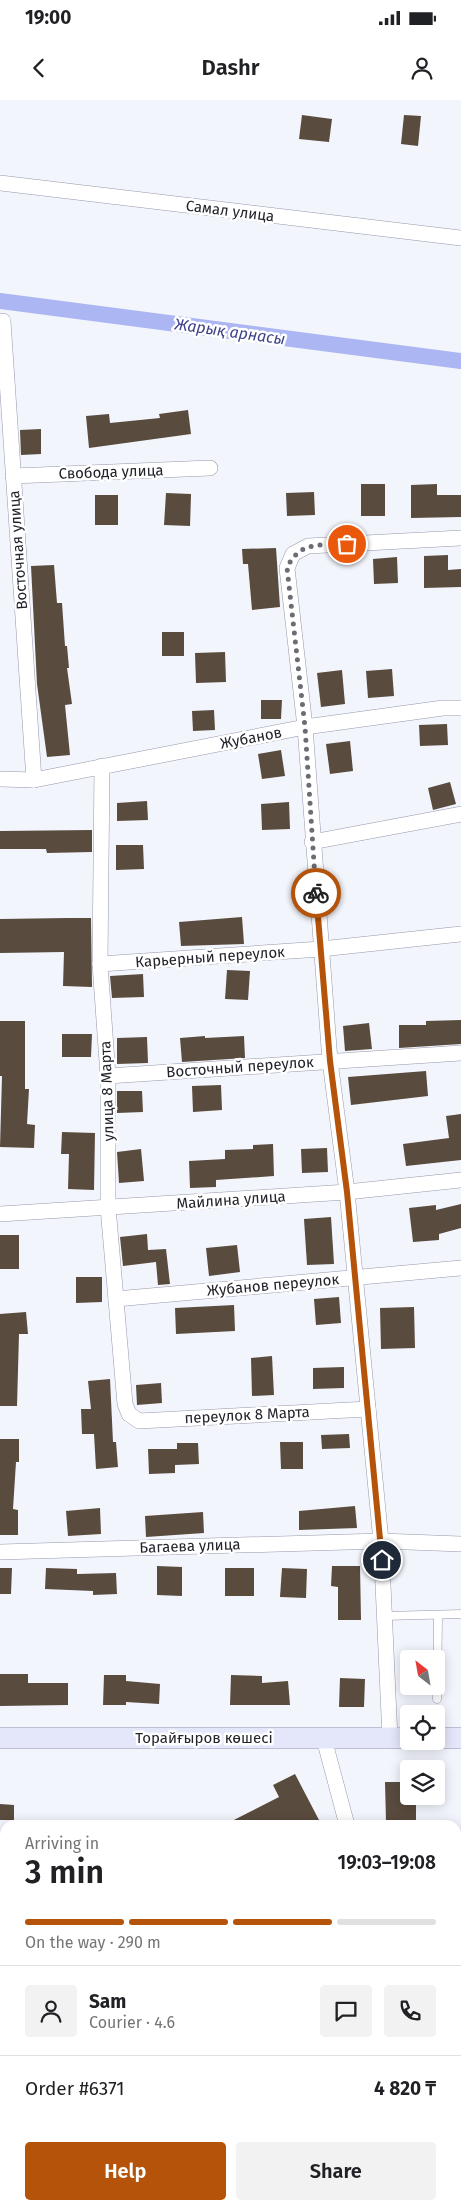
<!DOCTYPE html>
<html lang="en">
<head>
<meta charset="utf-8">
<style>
	body { margin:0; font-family:"Fira Sans",sans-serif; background:#f2f2f2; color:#202124; height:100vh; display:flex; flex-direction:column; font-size:19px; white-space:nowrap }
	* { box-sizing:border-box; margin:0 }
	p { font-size:16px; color:#757577 }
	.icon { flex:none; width:28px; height:28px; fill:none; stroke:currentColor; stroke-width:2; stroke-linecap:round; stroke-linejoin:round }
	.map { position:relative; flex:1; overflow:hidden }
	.drawer { position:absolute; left:0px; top:1720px; width:461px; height:390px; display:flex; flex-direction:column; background:#fff; border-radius:15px 15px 0 0; box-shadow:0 2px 12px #0003 }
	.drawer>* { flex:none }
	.needle { width:32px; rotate:329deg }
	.fabs { position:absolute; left:400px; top:1550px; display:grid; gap:10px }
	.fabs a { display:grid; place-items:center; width:45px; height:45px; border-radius:5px; background:#fff; box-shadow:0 2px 12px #0003; font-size:25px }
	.pin { position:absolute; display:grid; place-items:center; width:42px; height:42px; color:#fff; margin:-21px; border:2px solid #fff; border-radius:50%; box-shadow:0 1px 5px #0007 }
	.courier { position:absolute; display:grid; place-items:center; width:50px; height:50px; margin:-25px; border:4px solid #b45309; border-radius:50%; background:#fff; color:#222; box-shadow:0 1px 6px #0007 }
	.summary em { font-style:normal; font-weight:600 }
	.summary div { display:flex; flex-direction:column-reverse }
	.summary { display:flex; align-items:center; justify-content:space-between; height:85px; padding:0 25px }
	h1 { font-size:32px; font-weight:600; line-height:38px }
	.bar { display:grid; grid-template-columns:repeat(4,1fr); gap:8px 5px; align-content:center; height:60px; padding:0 25px }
	.bar i { height:6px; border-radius:4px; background:#e0e0e0 }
	.bar .selected { background:#b45309 }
	.bar p { grid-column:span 4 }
	.line { display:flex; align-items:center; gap:12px; padding:0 25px; border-top:1px solid #e0e0e0 }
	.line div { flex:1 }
	.round { display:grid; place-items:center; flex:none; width:52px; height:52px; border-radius:5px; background:#f2f2f2 }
	.primary-button { display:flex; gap:10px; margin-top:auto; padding:10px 25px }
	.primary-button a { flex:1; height:58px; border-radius:5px; background:#b45309; color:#fff; font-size:20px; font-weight:600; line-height:58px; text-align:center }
	.primary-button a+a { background:#f2f2f2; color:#202124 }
	.status { display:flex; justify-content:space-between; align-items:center; height:35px; padding:0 25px; background:#fff; direction:ltr }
	.status svg { height:14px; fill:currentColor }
	header { display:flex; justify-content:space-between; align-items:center; height:65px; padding:0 25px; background:#fff; font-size:22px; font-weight:600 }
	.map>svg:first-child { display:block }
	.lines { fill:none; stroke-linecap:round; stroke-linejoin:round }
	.canal { stroke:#acb6f2; stroke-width:16 }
	.building { fill:#594b3e }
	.lane-casing { stroke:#9598ab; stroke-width:9 }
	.street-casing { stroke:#9598ab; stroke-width:16 }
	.secondary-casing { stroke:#9598ab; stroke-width:22 }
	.lane { stroke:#fff; stroke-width:8 }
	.street { stroke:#fff; stroke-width:15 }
	.secondary { stroke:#e4e7fa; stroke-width:21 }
	.rail { stroke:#8c8d95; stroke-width:4 }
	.done { stroke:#6b6c74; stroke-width:5; stroke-dasharray:0 9 }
	.route { stroke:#b45309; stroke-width:6 }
	.labels { text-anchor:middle; stroke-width:5; stroke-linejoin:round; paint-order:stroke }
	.street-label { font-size:15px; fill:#22232b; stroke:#fff }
	.water-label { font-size:16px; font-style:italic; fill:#3f438a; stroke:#fff }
</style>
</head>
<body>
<div class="status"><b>19:00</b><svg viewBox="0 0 49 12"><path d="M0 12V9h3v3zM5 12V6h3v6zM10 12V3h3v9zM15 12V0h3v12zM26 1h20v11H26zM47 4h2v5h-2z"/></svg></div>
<header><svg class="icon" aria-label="back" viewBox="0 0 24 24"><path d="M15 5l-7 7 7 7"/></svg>Dashr<svg class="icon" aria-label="person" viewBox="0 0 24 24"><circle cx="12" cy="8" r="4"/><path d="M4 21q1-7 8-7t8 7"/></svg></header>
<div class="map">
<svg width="461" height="2110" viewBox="0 0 461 2110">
	<rect width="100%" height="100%" fill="#f3f5fd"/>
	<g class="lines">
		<polyline class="canal" points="0,201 461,261"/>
	</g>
	<g class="building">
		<polygon points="302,15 332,19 329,42 299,39"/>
		<polygon points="404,15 421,16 418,46 401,44"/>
		<polygon points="188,310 191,334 89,348 86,316 109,314 110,323 160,318 159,314"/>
		<polygon points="41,329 41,354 21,355 20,330"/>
		<rect x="361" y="384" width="24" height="32"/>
		<polygon points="437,384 437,395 461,395 461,417 411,418 411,385"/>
		<polygon points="314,392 315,415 287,416 286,393"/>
		<polygon points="166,393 191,394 190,426 164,425"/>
		<rect x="95" y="395" width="23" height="30"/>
		<polygon points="276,448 280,507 252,510 248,464 243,464 242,449"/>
		<polygon points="448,455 448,470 461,469 461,487 424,488 424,456"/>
		<polygon points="397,457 398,483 374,484 373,459"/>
		<polygon points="54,465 57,503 62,503 65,546 67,546 69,568 67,568 72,604 65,605 70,655 47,657 37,584 31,466"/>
		<rect x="162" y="532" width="22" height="24"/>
		<polygon points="225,552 226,582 196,583 195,553"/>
		<polygon points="392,569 394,596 368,598 366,571"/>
		<polygon points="342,570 345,604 321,607 317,573"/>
		<polygon points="261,600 282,600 281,619 261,619"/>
		<polygon points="214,610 215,630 193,631 192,611"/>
		<polygon points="447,624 448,645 420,646 419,625"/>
		<polygon points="350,641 353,671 330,674 326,644"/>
		<polygon points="281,650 285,676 262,679 258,654"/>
		<polygon points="450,682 456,704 433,710 428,688"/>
		<polygon points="147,701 148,720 117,721 117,703"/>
		<polygon points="289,702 290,729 262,730 261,704"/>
		<polygon points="92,730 92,752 47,753 46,749 0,749 0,731"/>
		<polygon points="116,745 143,745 144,769 116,770"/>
		<polygon points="242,817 244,844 181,846 179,822"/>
		<polygon points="68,818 91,818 92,887 63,886 64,852 0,853 0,819"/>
		<polygon points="227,870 250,871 248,900 225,899"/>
		<polygon points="143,874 144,897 112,898 110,876"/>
		<polygon points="461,920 461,944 399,948 399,925 426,925 426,921"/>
		<polygon points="0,921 25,921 25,989 29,989 27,1024 35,1025 34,1048 0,1047 2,976 0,976"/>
		<polygon points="369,923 372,949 345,951 343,926"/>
		<polygon points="62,934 92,934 91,957 62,957"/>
		<polygon points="205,936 205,938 244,936 245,958 182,962 180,938"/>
		<polygon points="147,937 148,963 117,964 117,938"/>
		<polygon points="426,971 428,996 351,1005 348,977"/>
		<polygon points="221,985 222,1010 193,1012 192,986"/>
		<polygon points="117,991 142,991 143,1012 117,1013"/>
		<polygon points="461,1014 461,1060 406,1066 403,1044 449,1038 446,1016"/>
		<polygon points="62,1032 95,1033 94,1090 68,1089 69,1054 61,1054"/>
		<polygon points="273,1044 274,1076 216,1080 216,1087 190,1088 189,1061 225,1059 225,1050 253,1049 253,1045"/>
		<polygon points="327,1048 328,1072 302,1073 301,1049"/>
		<polygon points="141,1049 144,1081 119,1083 117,1052"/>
		<polygon points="461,1104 461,1128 439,1134 439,1140 413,1142 409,1108 436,1105 436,1110"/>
		<polygon points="331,1117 334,1164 307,1165 304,1119"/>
		<polygon points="147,1134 148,1150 166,1149 170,1184 158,1185 156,1162 123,1166 120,1137"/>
		<rect x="0" y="1135" width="19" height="34"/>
		<polygon points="237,1145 240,1172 209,1176 206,1148"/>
		<polygon points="76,1177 102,1177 102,1202 76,1203"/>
		<polygon points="339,1197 341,1223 316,1225 314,1199"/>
		<polygon points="234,1205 235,1231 176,1234 175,1208"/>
		<polygon points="414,1207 415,1248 381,1249 380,1208"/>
		<polygon points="26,1212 28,1234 19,1234 17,1306 0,1306 0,1214"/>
		<polygon points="272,1256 274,1295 252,1296 251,1258"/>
		<polygon points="344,1267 344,1288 313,1289 313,1268"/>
		<polygon points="110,1279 113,1342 116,1342 118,1367 96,1369 94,1334 82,1334 81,1309 91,1309 88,1281"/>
		<polygon points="161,1283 162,1303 137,1305 136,1285"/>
		<polygon points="349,1334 350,1348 322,1349 321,1335"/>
		<polygon points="0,1339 19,1339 19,1362 16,1362 13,1409 18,1410 18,1435 0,1435"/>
		<polygon points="280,1342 303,1342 303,1369 281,1369"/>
		<polygon points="177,1343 198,1343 199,1364 175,1365 175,1373 149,1374 148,1349 177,1349"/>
		<polygon points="355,1406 357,1428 299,1430 299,1411"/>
		<polygon points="100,1408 101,1434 68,1436 66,1411"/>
		<polygon points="203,1412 204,1433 146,1437 145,1416"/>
		<polygon points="157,1466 182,1467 182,1496 157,1495"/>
		<polygon points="332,1466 360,1466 361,1520 338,1520 338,1487 331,1486"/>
		<polygon points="0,1468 12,1468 11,1494 0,1494"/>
		<polygon points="46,1468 77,1469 77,1474 116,1473 117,1494 93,1495 93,1491 45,1489"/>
		<rect x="225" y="1468" width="29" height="28"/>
		<polygon points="282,1468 307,1469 306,1498 280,1497"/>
		<polygon points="0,1574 28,1574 28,1583 68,1583 68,1605 0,1606"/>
		<polygon points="104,1575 126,1575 126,1581 160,1584 159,1604 126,1602 126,1605 103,1605"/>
		<polygon points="231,1575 262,1576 262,1583 288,1581 290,1605 230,1605"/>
		<polygon points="340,1578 365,1579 364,1607 339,1607"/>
		<polygon points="295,1674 319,1720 310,1725 224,1725 279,1697 273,1685"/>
		<polygon points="385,1682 409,1682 409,1696 416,1696 416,1721 386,1722"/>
		<polygon points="0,1704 14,1705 14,1720 0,1720"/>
	</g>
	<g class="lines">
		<defs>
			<g id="lane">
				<polyline points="384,1516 461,1514"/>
				<polyline points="437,1599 438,1516"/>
			</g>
			<g id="street">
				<polyline points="0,83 461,138"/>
				<polyline points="3,221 34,680"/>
				<polyline points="13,376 210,368"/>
				<polyline points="102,666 100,864 108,976 108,1107 125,1304 129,1314 139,1321 368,1309"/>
				<polyline points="0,679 34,680 305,627 443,608 461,608"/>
				<polyline points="312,742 461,714"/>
				<polyline points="100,864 321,849 461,834"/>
				<polyline points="108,976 461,953"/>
				<polyline points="0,1114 347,1092 461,1080"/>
				<polyline points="116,1199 461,1168"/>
				<polyline points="0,1452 381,1441 461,1444"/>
				<polyline points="390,1638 381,1441 347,1092 330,961 305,627 287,468 293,454 308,446 461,438"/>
				<polyline points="324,1639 347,1725"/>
				<polyline points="456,1844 461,1844"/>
				<polyline points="448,2105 449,2110"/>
			</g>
			<g id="secondary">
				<polyline points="0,1638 409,1638"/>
				<polyline points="436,1638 461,1638"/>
			</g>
		</defs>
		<use href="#lane" class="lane-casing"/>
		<use href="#street" class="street-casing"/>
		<use href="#secondary" class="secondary-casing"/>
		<use href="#lane" class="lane"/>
		<use href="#street" class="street"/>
		<use href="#secondary" class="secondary"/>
		<g class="rail">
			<polyline points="0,1973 5,1969"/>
			<polyline points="238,2110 247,2105"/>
		</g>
	</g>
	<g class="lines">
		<path class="done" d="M316,793L305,627L287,468C300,440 320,446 347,444"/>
		<polyline class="route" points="316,793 330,961 347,1092 382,1460"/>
	</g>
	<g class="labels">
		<g class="street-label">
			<text transform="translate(230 111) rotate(7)" y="5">Самал улица</text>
			<text transform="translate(111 372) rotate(-2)" y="5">Свобода улица</text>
			<text transform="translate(18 450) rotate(-94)" y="5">Восточная улица</text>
			<text transform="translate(251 638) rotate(-11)" y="5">Жубанов</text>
			<text transform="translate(210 857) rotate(-4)" y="5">Карьерный переулок</text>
			<text transform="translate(240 967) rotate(-4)" y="5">Восточный переулок</text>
			<text transform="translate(107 991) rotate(-92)" y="5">улица 8 Марта</text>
			<text transform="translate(231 1100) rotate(-4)" y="5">Майлина улица</text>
			<text transform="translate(273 1185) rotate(-5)" y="5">Жубанов переулок</text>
			<text transform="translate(247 1315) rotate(-3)" y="5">переулок 8 Марта</text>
			<text transform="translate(190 1446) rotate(-2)" y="5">Багаева улица</text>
			<text x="204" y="1643">Торайғыров көшесі</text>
		</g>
		<g class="water-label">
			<text transform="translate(230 231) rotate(8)" y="6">Жарық арнасы</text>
		</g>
	</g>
</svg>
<div class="fabs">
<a><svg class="needle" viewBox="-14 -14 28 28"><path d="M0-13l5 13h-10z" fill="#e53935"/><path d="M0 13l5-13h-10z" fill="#757577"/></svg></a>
<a><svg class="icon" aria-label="locate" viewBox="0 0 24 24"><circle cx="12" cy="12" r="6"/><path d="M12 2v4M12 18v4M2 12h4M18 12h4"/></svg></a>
<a><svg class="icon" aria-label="layers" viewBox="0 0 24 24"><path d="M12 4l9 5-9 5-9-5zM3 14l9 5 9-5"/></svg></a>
</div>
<div class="pin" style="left:347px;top:444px;background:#ea580c"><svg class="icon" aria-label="bag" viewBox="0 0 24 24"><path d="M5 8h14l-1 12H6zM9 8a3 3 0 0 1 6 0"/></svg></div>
<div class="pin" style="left:382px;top:1460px;background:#1f2937"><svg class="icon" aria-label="home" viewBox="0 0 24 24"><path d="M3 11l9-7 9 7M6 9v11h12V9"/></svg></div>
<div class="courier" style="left:316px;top:793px"><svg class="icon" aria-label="bike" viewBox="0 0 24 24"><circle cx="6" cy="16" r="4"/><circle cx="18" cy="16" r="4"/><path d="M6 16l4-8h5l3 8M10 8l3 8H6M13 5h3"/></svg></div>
<section class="drawer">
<div class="summary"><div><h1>3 min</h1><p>Arriving in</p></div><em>19:03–19:08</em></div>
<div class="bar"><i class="selected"></i><i class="selected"></i><i class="selected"></i><i></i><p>On the way · 290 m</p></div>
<div class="line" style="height:90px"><a class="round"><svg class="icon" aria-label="person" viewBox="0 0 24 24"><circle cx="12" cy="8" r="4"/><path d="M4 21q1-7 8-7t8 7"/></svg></a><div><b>Sam</b><p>Courier · 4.6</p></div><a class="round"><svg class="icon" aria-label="chat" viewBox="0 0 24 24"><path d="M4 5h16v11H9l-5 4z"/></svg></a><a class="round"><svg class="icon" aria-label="phone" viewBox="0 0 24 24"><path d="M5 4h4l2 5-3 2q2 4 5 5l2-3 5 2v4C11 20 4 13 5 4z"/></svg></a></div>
<div class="line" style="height:65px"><div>Order #6371</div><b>4 820 ₸</b></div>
<div class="primary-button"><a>Help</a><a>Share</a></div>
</section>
</div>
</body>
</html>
